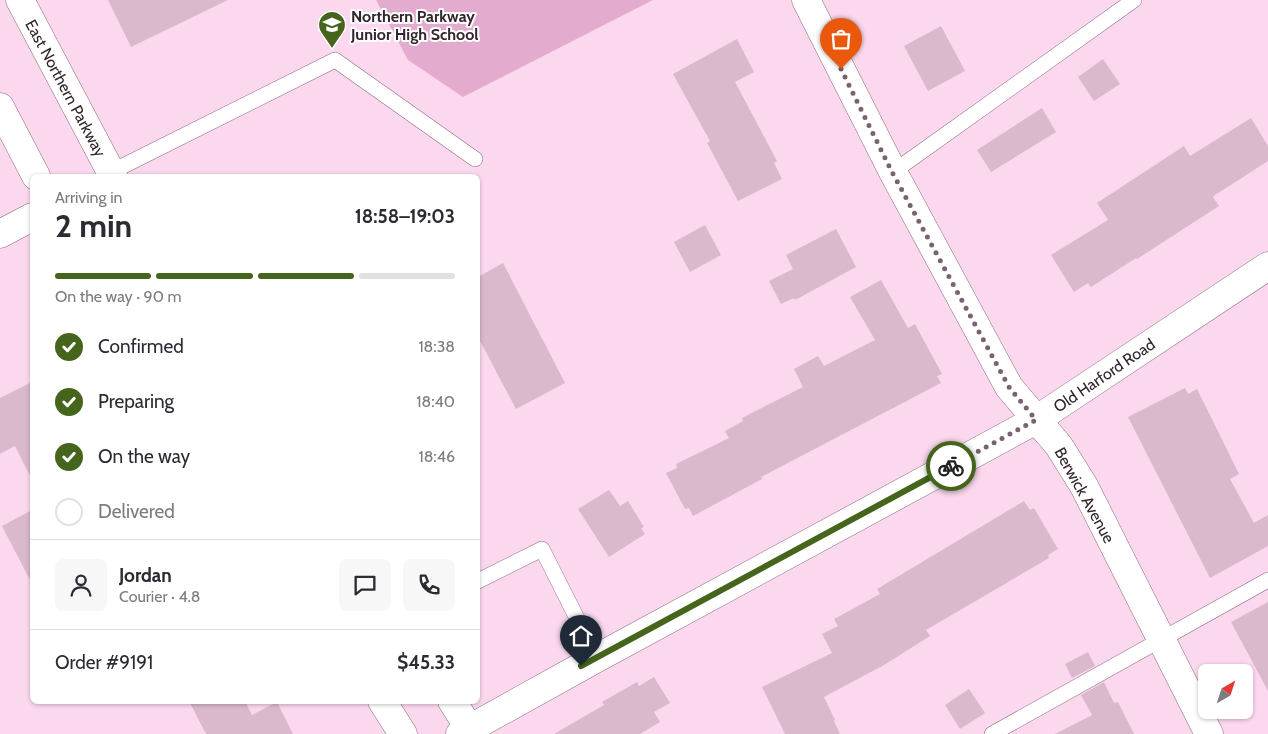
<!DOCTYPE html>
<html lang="en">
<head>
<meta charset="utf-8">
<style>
	body { margin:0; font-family:Cabin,sans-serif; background:#f7f7f7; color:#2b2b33; height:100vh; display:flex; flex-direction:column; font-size:19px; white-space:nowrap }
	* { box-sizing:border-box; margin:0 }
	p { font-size:16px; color:#7c7c81 }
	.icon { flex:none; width:28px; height:28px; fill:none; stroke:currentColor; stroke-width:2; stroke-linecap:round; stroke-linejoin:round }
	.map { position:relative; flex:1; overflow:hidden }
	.drawer { position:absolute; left:30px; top:174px; width:450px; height:530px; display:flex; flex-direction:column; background:#fff; border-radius:8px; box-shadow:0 1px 4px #0004 }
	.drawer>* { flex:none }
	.needle { width:32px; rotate:39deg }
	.fabs { position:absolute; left:1198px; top:664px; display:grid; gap:10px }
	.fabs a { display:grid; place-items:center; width:55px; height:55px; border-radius:8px; background:#fff; box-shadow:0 1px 4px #0004; font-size:25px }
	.pin { position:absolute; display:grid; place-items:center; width:42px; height:42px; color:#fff; margin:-51px -21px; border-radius:50% 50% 50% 0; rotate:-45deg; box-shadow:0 0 5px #0007 }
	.pin .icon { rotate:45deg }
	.courier { position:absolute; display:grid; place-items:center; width:50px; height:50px; margin:-25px; border:4px solid #44651b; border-radius:50%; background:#fff; color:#222; box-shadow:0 1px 6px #0007 }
	.overview em { font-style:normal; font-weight:700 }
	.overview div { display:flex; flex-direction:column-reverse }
	.overview { display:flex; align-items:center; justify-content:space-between; height:85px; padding:0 25px }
	h1 { font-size:32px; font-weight:700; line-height:38px }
	.bar { display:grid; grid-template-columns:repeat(4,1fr); gap:8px 5px; align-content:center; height:60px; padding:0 25px }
	.bar i { height:6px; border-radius:4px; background:#e1e1e2 }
	.bar .selected { background:#44651b }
	.bar p { grid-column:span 4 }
	.line { display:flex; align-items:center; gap:12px; padding:0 25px; border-top:1px solid #e1e1e2 }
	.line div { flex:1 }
	.round { display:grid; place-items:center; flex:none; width:52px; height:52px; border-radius:8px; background:#f7f7f7 }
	ol { padding:0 25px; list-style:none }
	li { display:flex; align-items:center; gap:15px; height:55px }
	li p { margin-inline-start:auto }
	li .icon { padding:5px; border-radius:50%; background:#44651b; color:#fff; stroke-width:4 }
	li:last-child { color:#7c7c81 }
	li i { width:28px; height:28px; border:2px solid #e1e1e2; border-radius:50% }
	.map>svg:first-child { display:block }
	.green { fill:#e3accf }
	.building { fill:#dab9cd }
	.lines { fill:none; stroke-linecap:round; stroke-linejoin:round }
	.service-casing { stroke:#8b6c7f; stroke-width:16 }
	.minor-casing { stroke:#8b6c7f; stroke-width:29 }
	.tertiary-casing { stroke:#8b6c7f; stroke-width:29 }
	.primary-casing { stroke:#8b6c7f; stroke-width:29 }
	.service { stroke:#fff; stroke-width:15 }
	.minor { stroke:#fff; stroke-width:28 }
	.tertiary { stroke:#fff; stroke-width:28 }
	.primary { stroke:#fff; stroke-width:28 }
	.done { stroke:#786471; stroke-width:5; stroke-dasharray:0 9 }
	.route { stroke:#44651b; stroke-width:6 }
	.labels { text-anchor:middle; stroke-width:4; stroke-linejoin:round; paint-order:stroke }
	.poi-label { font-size:16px; font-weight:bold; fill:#32252d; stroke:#fff; text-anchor:start }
	.street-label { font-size:16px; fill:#32252d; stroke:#fff }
</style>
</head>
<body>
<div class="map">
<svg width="1268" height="734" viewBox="0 0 1268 734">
	<rect width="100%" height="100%" fill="#fbd8ee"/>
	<polygon class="green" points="376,0 653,0 463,97 408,60"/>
	<g class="building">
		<polygon points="108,0 228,0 131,47"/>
		<polygon points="941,26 965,71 928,91 904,46"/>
		<polygon points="737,39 754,72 735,82 777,161 774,163 782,179 738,201 707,143 710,141 673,74"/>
		<polygon points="1103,59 1120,84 1094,101 1078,77"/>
		<polygon points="1042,108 1056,132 991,172 977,150"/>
		<polygon points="1251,118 1268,146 1268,161 1215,195 1213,197 1219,206 1137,259 1136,258 1091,287 1088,283 1074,292 1051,255 1108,220 1097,203 1184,146 1190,156"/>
		<polygon points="705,225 721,255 690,272 674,242"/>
		<polygon points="836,229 856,267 795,300 794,298 781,304 769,281 793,269 786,255"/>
		<polygon points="503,263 565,383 516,409 478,337 478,277"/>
		<polygon points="881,280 908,328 915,324 942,374 937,376 941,383 761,477 762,479 693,516 689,508 685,509 666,473 677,468 676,464 729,438 725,431 743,421 742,418 803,387 794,369 818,356 824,366 875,340 850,297"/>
		<polygon points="32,382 32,480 15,446 0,454 0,398"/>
		<polygon points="1185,388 1188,394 1197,389 1239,474 1230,479 1254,523 1268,515 1268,546 1210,578 1128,417"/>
		<polygon points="609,490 620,506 628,501 644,527 641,528 645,534 609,557 578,509"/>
		<polygon points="1024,501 1030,510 1034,508 1058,549 1048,555 1049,558 926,630 930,636 884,665 824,697 835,720 834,721 840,734 785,734 762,687 832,653 822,634 838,626 834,619 880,594 877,589"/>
		<polygon points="32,510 32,584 2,526"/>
		<polygon points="1268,602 1268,691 1231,622"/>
		<polygon points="1088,652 1095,666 1072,678 1065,664"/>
		<polygon points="654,677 670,703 654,712 660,722 640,734 554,734 604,705 602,702 637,682 639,686"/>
		<polygon points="1104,682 1114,703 1118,702 1134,734 1055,734 1092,715 1081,695"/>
		<polygon points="969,689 985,713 960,729 945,705"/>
		<polygon points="189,701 245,701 252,715 277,702 293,734 206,734"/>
	</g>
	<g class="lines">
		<defs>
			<g id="service">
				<polyline points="111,172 335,60 475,159"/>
				<polyline points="893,172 1134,0"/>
				<polyline points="478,581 542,549 597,658"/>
				<polyline points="992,734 1268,580"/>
			</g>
			<g id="minor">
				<polyline points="806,0 893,172 1009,387 1059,446 1084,486 1209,734"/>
				<polyline points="0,234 32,217"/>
			</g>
			<polyline id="tertiary" points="460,734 597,658 1036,420 1268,266"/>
			<g id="primary">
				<polyline points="20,0 113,176"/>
				<polyline points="0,107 36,176"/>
				<polyline points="382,701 403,734"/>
				<polyline points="452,701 473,734"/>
			</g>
		</defs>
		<use href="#service" class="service-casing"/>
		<use href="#minor" class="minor-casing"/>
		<use href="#tertiary" class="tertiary-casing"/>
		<use href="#primary" class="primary-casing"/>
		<use href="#service" class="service"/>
		<use href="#minor" class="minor"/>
		<use href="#tertiary" class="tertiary"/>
		<use href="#primary" class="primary"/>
	</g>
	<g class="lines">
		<polyline class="done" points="841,69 892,172 1009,387 1036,420 951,466"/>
		<polyline class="route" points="581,666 951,466"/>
	</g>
	<defs>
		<symbol id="school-pin" viewBox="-11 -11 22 30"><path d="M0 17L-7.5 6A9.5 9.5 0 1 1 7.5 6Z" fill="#44651b" stroke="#fff"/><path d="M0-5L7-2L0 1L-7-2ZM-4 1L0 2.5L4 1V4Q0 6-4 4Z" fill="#fff"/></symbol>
	</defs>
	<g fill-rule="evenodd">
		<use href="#school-pin" x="316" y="9" width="32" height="43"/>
	</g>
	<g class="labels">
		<g class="poi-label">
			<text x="351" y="22">Northern Parkway<tspan x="351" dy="18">Junior High School</tspan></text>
		</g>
		<g class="street-label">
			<text transform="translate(66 88) rotate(62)" y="6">East Northern Parkway</text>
			<text transform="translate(1104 375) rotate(-34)" y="6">Old Harford Road</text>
			<text transform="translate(1085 495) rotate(61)" y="6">Berwick Avenue</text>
		</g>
	</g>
</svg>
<div class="fabs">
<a><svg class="needle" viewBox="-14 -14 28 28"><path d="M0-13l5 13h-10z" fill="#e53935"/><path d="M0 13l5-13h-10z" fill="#7c7c81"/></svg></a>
</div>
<div class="pin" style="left:841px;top:69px;background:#ea580c"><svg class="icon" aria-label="bag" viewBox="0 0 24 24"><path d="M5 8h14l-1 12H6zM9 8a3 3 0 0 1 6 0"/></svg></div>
<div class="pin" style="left:581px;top:666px;background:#1f2937"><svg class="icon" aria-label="home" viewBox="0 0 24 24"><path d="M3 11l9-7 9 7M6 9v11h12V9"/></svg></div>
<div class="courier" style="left:951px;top:466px"><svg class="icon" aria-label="bike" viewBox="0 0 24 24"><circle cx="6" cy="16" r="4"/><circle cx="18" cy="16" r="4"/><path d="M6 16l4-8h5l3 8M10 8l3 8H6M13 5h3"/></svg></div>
<section class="drawer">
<div class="overview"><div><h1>2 min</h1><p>Arriving in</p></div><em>18:58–19:03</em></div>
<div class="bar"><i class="selected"></i><i class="selected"></i><i class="selected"></i><i></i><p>On the way · 90 m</p></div>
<ol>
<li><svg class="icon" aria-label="check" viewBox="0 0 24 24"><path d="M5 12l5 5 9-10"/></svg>Confirmed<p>18:38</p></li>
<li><svg class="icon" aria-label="check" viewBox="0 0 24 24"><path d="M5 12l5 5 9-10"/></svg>Preparing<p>18:40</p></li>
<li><svg class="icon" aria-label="check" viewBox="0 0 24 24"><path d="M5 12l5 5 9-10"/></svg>On the way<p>18:46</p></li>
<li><i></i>Delivered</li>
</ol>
<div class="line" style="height:90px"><a class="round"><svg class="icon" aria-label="person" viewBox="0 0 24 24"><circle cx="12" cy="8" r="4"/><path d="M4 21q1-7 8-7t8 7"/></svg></a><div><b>Jordan</b><p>Courier · 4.8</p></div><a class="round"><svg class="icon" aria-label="chat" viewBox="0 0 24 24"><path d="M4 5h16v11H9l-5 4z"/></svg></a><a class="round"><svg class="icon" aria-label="phone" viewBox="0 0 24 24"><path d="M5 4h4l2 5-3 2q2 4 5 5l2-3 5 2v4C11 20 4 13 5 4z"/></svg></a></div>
<div class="line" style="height:65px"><div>Order #9191</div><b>$45.33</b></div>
</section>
</div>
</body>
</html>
